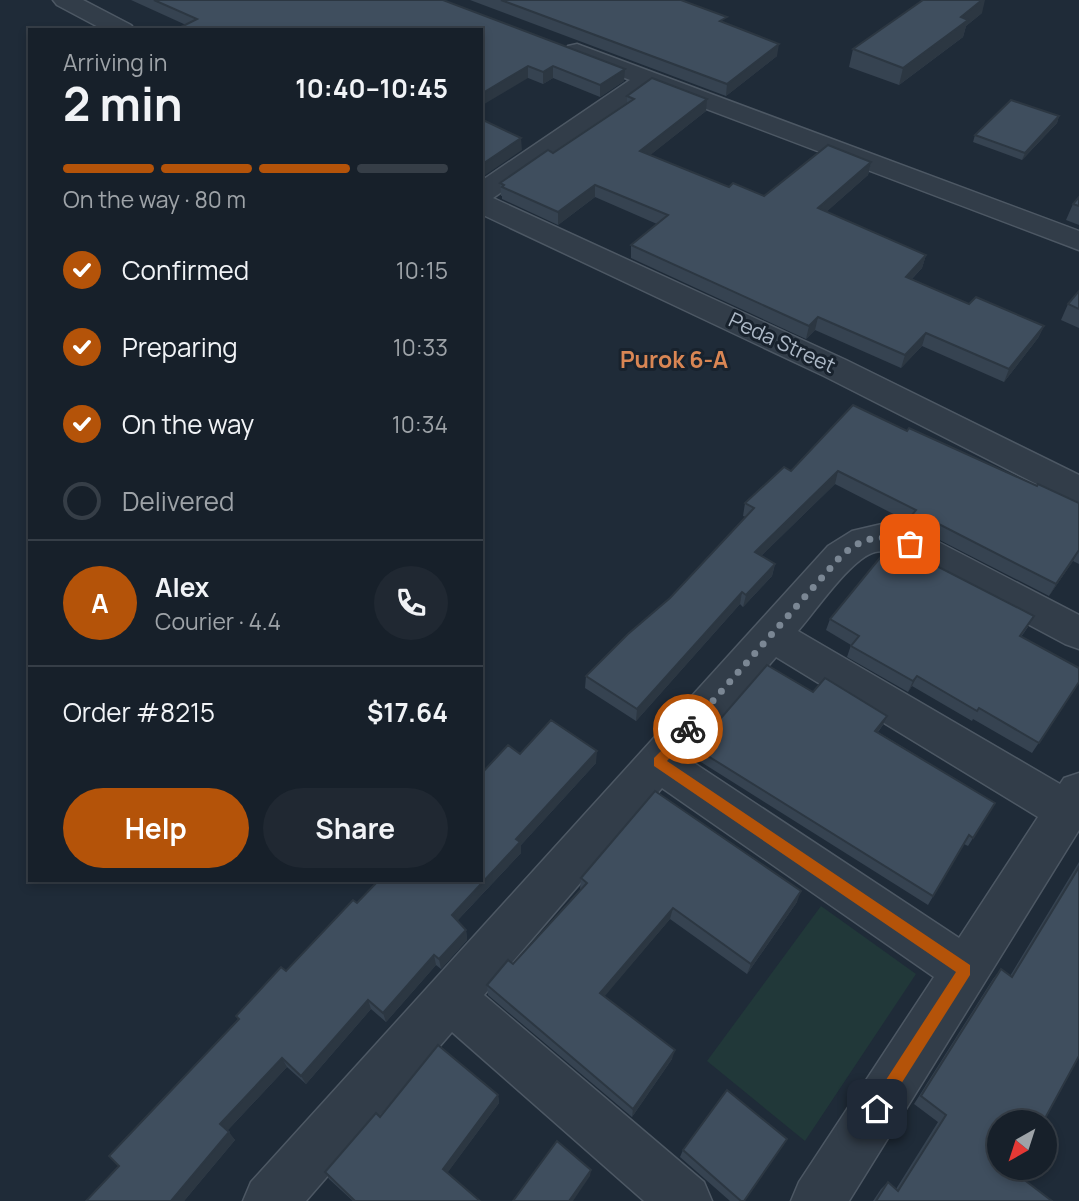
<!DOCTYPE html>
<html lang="en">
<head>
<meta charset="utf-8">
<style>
	body { margin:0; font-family:Manrope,sans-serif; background:#202832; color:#f1f3f6; height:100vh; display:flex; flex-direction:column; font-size:26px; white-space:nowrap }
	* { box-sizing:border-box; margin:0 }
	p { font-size:23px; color:#9ea3a8 }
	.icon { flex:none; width:38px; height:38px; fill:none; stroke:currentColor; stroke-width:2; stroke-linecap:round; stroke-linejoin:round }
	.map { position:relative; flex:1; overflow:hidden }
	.panel { position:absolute; left:28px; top:28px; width:455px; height:854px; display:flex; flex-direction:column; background:#17202a; border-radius:0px; box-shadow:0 4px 10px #0003,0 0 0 2px #363e47 }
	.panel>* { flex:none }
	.needle { width:46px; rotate:219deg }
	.controls { position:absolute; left:987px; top:1110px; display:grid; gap:14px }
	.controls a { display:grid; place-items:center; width:70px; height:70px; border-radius:50%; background:#17202a; box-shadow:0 4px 10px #0003,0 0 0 2px #363e47; font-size:35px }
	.pin { position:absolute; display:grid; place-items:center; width:60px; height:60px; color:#fff; margin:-30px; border-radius:14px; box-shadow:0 4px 10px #0006 }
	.courier { position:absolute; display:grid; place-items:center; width:70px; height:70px; margin:-35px; border:5px solid #b45309; border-radius:50%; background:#fff; color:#222; box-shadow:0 2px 9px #0007 }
	.head em { font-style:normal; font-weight:700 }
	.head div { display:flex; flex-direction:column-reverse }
	.head { display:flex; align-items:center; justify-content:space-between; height:119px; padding:0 35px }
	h1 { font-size:46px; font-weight:700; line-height:52px }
	.bar { display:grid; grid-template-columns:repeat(4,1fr); gap:10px 7px; align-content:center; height:84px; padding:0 35px }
	.bar i { height:9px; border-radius:5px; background:#363e47 }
	.bar .current { background:#b45309 }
	.bar p { grid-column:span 4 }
	.line { display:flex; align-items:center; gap:18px; padding:0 35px; border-top:2px solid #363e47 }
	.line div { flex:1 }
	.round { display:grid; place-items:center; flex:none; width:74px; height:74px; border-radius:37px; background:#202832 }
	ol { padding:0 35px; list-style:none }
	li { display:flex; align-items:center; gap:21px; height:77px }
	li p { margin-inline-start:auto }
	li .icon { padding:7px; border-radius:50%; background:#b45309; color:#fff; stroke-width:4 }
	li:last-child { color:#9ea3a8 }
	li i { width:38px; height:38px; border:4px solid #363e47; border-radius:50% }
	.cta { display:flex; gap:14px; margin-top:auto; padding:14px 35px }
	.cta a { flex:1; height:80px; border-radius:42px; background:#b45309; color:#fff; font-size:28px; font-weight:700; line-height:80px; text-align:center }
	.cta a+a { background:#202832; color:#f1f3f6 }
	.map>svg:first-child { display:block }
	.green { fill:#213839 }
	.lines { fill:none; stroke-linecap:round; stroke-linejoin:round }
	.street-casing { stroke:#4d5864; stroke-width:3 }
	.street { fill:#323d49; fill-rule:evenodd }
	.wall { fill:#364351 }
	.shaded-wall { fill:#2c3742 }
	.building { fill:#3f4e5e; stroke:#2c3742; stroke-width:2 }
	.route { fill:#b45309 }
	.done { stroke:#7b8794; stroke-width:7; stroke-dasharray:0 12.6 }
	.labels { text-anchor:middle; stroke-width:6; stroke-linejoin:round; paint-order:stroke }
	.street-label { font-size:21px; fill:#acb8c6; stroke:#18222d }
	.neighbourhood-label { font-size:23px; font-weight:bold; fill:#d98654; stroke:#18222d }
</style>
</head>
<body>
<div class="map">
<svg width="1079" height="1201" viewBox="0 0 1079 1201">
	<rect width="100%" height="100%" fill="#1f2b38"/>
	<polygon class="green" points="821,906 916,974 805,1141 707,1061"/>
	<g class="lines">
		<defs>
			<g id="street">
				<polygon points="53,0 83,0 131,25 135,30 104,30 57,5"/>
				<polygon points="577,44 1079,231 1079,250 651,88 493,198 846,360 1079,475 1079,503 1066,499 824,376 481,214 481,181 630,80 568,56 565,51 568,46"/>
				<path d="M882,524L923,534L1079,615V649L1065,644L897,554C890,552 882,550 875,552C851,558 815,612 798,631L1060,784L1064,778L1079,773V830L849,1201H791L799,1182L934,977L662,788L484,995L704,1182L712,1201H644L452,1032L306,1201H243L251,1182L828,546L852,531ZM776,657L1038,817L959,938L688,759Z"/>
			</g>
		</defs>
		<use href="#street" class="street-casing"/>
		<use href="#street" class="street"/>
	</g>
	<g class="wall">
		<polygon points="131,0 443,0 624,81 600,97 553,78 543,84 528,78 186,25"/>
		<polygon points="470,0 681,0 777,56 726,96"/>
		<polygon points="982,13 966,26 963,37 899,85 849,67 853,49"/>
		<polygon points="627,96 706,111 650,155 729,187 764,196 871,162 868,175 826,212 926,255 922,268 912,279 969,304 1044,326 1038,338 1004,382 922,346 901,368 815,330 806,339 631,258 631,245 657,224 595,197 558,225 502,199 502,196 501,196 500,183 553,153 627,104"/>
		<polygon points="1059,116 1057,123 1022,160 973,142 975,135"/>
		<polygon points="1079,197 1079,225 1066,220 1073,204"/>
		<polygon points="1079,291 1079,328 1061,320 1068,304"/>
		<polygon points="907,431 1079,503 1079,564 1073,561 1049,596 924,532 907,527 909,522 835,484 761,556 775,564 772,576 743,607 740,604 636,721 585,688 586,676 670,598 746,517 743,516 745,503 791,471"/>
		<polygon points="830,619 1028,627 1021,637 1079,682 1032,753 973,719 972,721 912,686 908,692 847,657 851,645 826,630"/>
		<polygon points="813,692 883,725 878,732 995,803 968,846 964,844 928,905 693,757 695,748"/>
		<polygon points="520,754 596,763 521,845 521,853 457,921 466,930 467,940 441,969 436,965 386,1022 371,1009 306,1084 287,1067 227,1131 235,1140 184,1201 86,1201 119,1166 238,1019 236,1016 286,971 357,903"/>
		<polygon points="1079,862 1079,1056 1014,1172 1052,1201 873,1201 881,1189 888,1182 896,1189 938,1122 914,1104 993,979 1001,969 1010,976"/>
		<polygon points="581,878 797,902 747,974 670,919 604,996 672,1059 632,1117 488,995 487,985 513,964 581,890 580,889"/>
		<polygon points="498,1095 499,1103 447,1173 480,1201 353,1201 329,1179 325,1172 380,1117"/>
		<polygon points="683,1150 744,1201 730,1201 680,1157"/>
	</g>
	<g class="shaded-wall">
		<polygon points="982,0 985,0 982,13 966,26 963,37 899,85 903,68"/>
		<polygon points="779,44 777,56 726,96 727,84"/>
		<polygon points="528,66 528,78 481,106 481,94"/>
		<polygon points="553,66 553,78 543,84 543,72"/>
		<polygon points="625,69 624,81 600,97 600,85"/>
		<polygon points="707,99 706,111 639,164 640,151"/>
		<polygon points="1059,116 1057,123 1022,160 1025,153"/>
		<polygon points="521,138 522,150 481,178 481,165"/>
		<polygon points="871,162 868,175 816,221 818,208"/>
		<polygon points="595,185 595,197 558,225 558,212"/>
		<polygon points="926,255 922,268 902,289 906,277"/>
		<polygon points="818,317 815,330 806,339 809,326"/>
		<polygon points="1044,326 1038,338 1004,382 1009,369"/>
		<polygon points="926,333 922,346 901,368 905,355"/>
		<polygon points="838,471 835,484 752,565 755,552"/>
		<polygon points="1079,550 1073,561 1049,596 1056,584"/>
		<polygon points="775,564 772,576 743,607 746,595"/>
		<polygon points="742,592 740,604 636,721 637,709"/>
		<polygon points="917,676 912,686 908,692 913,681"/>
		<polygon points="887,716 883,725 871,740 875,731"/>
		<polygon points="597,751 596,763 521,845 521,853 453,925 452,915 516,839"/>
		<polygon points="801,891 797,902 747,974 751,964"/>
		<polygon points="673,908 670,919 599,1003 600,993"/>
		<polygon points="466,930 467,940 441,969 439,959"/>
		<polygon points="434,955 436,965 386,1022 383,1013"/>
		<polygon points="368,1000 371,1009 306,1084 301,1076"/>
		<polygon points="675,1050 672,1059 632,1117 633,1109"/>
		<polygon points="282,1058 287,1067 226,1132 220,1124"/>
		<polygon points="498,1095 499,1103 445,1176 443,1169"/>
		<polygon points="229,1132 235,1140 184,1201 171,1201"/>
		<polygon points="591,1170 590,1176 573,1201 569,1201"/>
	</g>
	<g class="building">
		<polygon points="154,0 443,0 625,69 600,85 553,66 543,72 528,66 481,94 481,30 178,30 177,29 197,19"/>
		<polygon points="501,0 681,0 727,17 720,21 779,44 727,84"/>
		<polygon points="923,0 982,0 961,17 968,20 903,68 853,49"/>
		<polygon points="652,78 707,99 640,151 729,187 733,183 764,196 828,145 871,162 818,208 926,255 906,277 969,304 976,297 1044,326 1009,369 926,333 905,355 818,317 809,326 631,245 668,215 595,185 558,212 502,187 504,185 500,183 548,150 553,153 634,99 627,96"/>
		<polygon points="1011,100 1059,116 1025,153 975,135"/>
		<polygon points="481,119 521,138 481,165"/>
		<polygon points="1079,197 1079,206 1073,204"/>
		<polygon points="1079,291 1079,309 1068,304"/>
		<polygon points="853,405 907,431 909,428 1037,486 1038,484 1079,503 1079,550 1056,584 929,519 912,515 916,510 838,471 755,552 775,564 746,595 742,592 637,709 586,676 628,634 670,598 754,508 745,503 784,467 791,471"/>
		<polygon points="892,543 1034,616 1020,636 1079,668 1079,682 1039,743 979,708 977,711 917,676 913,681 851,646 859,636 830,619"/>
		<polygon points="767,665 813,692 825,678 887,716 875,731 995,803 973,838 969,835 933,896 695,748"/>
		<polygon points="551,720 597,751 516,839 520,842 452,915 466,930 439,959 434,955 383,1013 368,1000 301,1076 282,1058 220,1124 229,1132 171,1201 86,1201 119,1166 109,1156 239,1019 236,1016 281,967 286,971 353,900 357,903 379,880 481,880 481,774 508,745 520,754"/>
		<polygon points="655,791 801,891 751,964 673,908 600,993 675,1050 633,1109 487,985 508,960 513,964 587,883 581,878"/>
		<polygon points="1079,867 1079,1056 1043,1122 999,1122 999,1167 1017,1167 1014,1172 1052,1201 876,1201 888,1182 898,1191 946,1115 921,1096 1001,969 1012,977"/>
		<polygon points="438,1045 498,1095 443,1169 480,1201 355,1201 325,1172 376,1113 380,1117"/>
		<polygon points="727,1090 787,1139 744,1201 741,1201 683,1150"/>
		<polygon points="557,1141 591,1170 569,1201 513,1201"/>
	</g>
	<polygon class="route" points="688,724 694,729 692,733 667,761 970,965 970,975 882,1114 877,1116 871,1114 869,1109 871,1103 956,972 654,766 654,758"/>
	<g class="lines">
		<path class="done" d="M688,729L841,556C864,536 882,533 910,544"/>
	</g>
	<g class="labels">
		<g class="street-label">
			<text transform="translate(782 343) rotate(25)" y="7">Peda Street</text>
		</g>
		<g class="neighbourhood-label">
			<text x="674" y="368">Purok 6-A</text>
		</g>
	</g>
</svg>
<div class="controls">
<a><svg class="needle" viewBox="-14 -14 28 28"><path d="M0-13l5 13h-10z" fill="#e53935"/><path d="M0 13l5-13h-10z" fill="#9ea3a8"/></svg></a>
</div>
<div class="pin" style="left:910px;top:544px;background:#ea580c"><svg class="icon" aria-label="bag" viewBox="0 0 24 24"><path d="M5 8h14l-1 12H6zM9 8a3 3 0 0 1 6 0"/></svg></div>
<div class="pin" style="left:877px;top:1109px;background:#1f2937"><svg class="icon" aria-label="home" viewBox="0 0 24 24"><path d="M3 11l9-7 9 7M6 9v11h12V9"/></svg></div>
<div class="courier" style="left:688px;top:729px"><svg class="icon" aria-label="bike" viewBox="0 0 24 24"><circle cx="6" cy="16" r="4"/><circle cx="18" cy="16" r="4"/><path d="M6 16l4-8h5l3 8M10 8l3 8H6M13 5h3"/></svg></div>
<section class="panel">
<div class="head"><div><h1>2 min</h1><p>Arriving in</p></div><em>10:40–10:45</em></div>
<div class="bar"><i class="current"></i><i class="current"></i><i class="current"></i><i></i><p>On the way · 80 m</p></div>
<ol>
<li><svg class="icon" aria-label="check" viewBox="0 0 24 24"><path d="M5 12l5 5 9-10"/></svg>Confirmed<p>10:15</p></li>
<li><svg class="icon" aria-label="check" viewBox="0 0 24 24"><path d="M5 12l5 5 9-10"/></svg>Preparing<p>10:33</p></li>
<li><svg class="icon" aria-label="check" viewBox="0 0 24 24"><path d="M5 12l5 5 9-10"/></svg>On the way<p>10:34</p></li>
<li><i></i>Delivered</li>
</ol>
<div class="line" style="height:126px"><b class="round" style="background:#b45309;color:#fff">A</b><div><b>Alex</b><p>Courier · 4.4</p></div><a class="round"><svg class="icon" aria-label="phone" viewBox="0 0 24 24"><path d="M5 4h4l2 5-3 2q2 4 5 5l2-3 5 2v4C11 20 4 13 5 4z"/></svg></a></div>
<div class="line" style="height:91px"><div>Order #8215</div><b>$17.64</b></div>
<div class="cta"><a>Help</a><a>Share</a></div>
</section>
</div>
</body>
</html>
